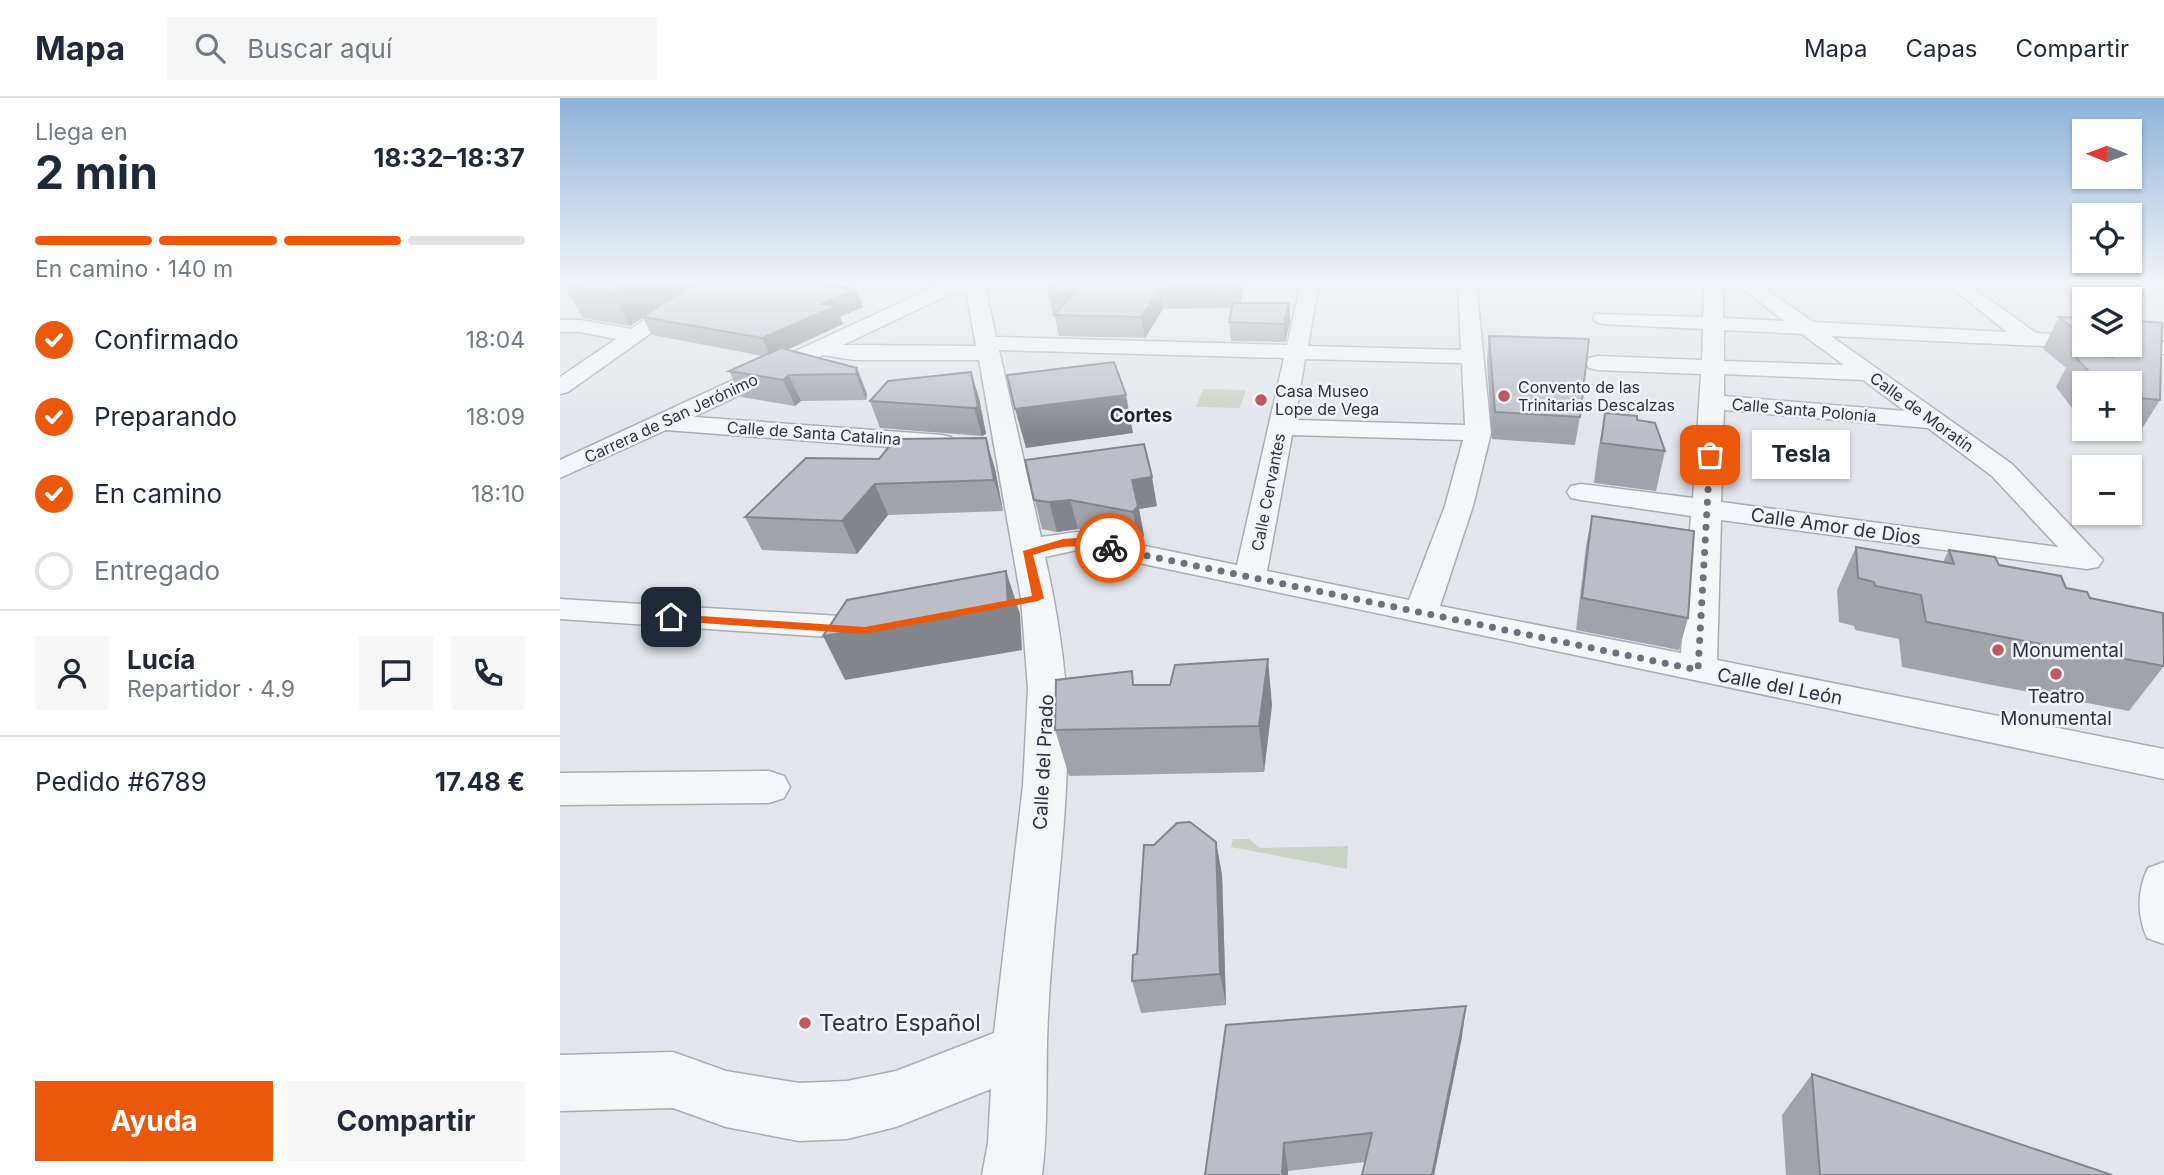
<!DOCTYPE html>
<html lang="es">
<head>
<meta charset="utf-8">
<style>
	body { margin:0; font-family:Inter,sans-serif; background:#f6f6f7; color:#1f2937; height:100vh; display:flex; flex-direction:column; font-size:26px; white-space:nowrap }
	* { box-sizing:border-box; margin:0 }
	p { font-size:23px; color:#747a83 }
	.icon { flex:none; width:38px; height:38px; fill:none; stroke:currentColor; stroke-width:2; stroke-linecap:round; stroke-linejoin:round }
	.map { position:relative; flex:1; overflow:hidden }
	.sheet { display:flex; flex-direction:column; background:#fff; width:560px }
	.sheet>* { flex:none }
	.needle { width:46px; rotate:271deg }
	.fabs { position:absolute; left:1512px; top:21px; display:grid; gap:14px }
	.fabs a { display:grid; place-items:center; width:70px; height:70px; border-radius:0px; background:#fff; box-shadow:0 2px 5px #0004; font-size:35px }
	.pin { position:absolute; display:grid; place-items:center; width:60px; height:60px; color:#fff; margin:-30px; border-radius:14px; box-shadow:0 4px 10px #0006 }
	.courier { position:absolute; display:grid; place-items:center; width:70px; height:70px; margin:-35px; border:5px solid #ea580c; border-radius:50%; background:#fff; color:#222; box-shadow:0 2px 9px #0007 }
	.bubble { position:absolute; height:49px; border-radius:0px; background:#fff; box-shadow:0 2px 5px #0004; font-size:23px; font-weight:700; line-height:49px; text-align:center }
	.head em { font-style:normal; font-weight:700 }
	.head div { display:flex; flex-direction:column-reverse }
	.head { display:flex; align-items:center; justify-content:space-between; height:119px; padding:0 35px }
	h1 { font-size:46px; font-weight:700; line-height:52px }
	.bar { display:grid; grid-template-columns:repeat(4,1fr); gap:10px 7px; align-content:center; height:84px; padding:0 35px }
	.bar i { height:9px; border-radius:5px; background:#e0e1e3 }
	.bar .selected { background:#ea580c }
	.bar p { grid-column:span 4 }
	.line { display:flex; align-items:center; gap:18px; padding:0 35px; border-top:2px solid #e0e1e3 }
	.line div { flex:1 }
	.round { display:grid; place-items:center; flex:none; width:74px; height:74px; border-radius:0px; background:#f6f6f7 }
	ol { padding:0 35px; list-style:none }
	li { display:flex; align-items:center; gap:21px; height:77px }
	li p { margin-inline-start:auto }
	li .icon { padding:7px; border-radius:50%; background:#ea580c; color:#fff; stroke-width:4 }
	li:last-child { color:#747a83 }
	li i { width:38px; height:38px; border:4px solid #e0e1e3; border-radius:50% }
	.cta { display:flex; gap:14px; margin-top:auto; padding:14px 35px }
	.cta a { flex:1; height:80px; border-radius:0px; background:#ea580c; color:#fff; font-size:28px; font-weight:700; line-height:80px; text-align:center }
	.cta a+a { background:#f6f6f7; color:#1f2937 }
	header { display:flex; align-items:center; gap:42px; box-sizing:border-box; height:98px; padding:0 35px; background:#fff; border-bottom:2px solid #e0e1e3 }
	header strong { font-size:33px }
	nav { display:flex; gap:38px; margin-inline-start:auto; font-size:24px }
	.search { width:490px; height:63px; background:#f6f6f7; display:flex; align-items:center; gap:18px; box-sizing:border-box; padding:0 24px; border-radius:0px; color:#747a83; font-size:26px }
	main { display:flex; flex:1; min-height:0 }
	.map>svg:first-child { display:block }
	.green { fill:#c8d3c5 }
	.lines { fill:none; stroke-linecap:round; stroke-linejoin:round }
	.minor-casing { stroke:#a9acb4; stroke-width:3 }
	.minor { fill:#f5f6f8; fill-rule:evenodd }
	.wall { fill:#a1a3aa }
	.shaded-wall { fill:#83858b }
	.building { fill:#bbbec6; stroke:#83858b; stroke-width:2 }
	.route { fill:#ea580c }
	.done { stroke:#6d717c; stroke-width:7; stroke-dasharray:0 12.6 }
	.poi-dot { fill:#c05762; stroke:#f3f4f7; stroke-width:2.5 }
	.labels { text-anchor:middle; stroke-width:5; stroke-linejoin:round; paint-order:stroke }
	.far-poi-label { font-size:16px; fill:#2d3340; stroke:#f3f4f7; text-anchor:start }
	.far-street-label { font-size:16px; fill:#2d3340; stroke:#f3f4f7 }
	.far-quarter-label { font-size:19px; font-weight:bold; fill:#1f2431; stroke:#f3f4f7 }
	.street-label { font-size:19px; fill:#2d3340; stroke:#f3f4f7 }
	.poi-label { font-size:19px; fill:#2d3340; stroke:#f3f4f7; text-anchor:start }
	.near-poi-label { font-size:23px; fill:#2d3340; stroke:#f3f4f7; text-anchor:start }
</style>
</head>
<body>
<header>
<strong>Mapa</strong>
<div class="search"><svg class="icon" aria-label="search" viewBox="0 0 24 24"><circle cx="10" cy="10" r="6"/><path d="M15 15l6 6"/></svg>Buscar aquí</div>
<nav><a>Mapa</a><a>Capas</a><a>Compartir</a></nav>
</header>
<main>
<section class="sheet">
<div class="head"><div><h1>2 min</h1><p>Llega en</p></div><em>18:32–18:37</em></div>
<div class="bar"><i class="selected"></i><i class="selected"></i><i class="selected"></i><i></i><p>En camino · 140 m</p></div>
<ol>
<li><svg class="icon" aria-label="check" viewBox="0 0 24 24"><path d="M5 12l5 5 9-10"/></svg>Confirmado<p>18:04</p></li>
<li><svg class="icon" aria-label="check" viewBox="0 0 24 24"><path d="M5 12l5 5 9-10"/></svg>Preparando<p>18:09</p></li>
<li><svg class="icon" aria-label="check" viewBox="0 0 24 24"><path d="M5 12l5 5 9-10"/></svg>En camino<p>18:10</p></li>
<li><i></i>Entregado</li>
</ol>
<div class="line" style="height:126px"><a class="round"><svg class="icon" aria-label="person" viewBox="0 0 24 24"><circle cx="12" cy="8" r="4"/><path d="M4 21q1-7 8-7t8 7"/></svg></a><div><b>Lucía</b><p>Repartidor · 4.9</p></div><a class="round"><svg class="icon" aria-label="chat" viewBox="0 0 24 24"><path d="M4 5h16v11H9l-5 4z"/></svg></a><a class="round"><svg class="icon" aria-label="phone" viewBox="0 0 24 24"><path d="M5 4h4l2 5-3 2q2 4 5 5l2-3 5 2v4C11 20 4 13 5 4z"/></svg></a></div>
<div class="line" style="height:91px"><div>Pedido #6789</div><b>17.48 €</b></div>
<div class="cta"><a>Ayuda</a><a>Compartir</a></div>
</section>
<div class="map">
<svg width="1604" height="1077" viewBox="0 0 1604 1077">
	<rect width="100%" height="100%" fill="#e3e5ea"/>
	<g class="green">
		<polygon points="643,291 686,292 680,310 636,309"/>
		<polygon points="673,741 689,741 700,750 788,748 787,771 671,749"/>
	</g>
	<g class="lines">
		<defs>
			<g id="minor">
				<polygon points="141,184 163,184 8,294 0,296 0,279 56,241 20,234 0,234 0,222 20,222 71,231"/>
				<path d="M394,184H424L436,239L727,247L741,184H759L748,248L901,252L898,184H916L931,335L913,408L880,508L1121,555L1131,418L1021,402L1011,400L1007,394L1011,388L1021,386L1133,400L1141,276L1037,272L1029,270L1026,265L1029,260L1037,258L1142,262L1143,231L1043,226L1036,224L1033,220L1036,216L1143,219L1145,184H1163V220L1224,223L1175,184H1196L1253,224L1447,234L1384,184H1405L1476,235L1524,238V247H1533L1524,250L1271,238L1452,366L1543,462L1538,469L1527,471L1161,422L1157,562L1604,651V681L517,452L485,459C495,502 502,546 506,590C513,697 493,810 488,918C485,971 489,1024 482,1077H422L428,1045L431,991L336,1029L287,1041L239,1043L166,1029L113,1010L0,1013V957L113,954L166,973L239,985L287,983L336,973L434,935L463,688L468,591L461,500L419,262H294L263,257L134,319L382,337L391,339L395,345L391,351L382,353L106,332L0,380V362L372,190ZM406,192L416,248L283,247L386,198ZM1164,232L1242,236L1284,267L1164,263ZM439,252L724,260L677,467L517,434L481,439ZM745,261L902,265L905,327L735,322ZM1164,276L1303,282L1345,313L1164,298ZM1164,312L1368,330L1432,378L1498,449L1161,404ZM732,337L903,342L885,408L849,502L707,473Z"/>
				<polygon points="1570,241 1604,244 1604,256 1562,252 1559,247 1570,247"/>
				<polygon points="0,501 313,520 325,523 330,531 325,539 313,542 0,521"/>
				<polygon points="209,673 224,678 230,689 224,700 209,705 0,707 0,675"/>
				<path d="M1604,764V846L1587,840C1577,818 1577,792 1588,770Z"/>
			</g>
		</defs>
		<use href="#minor" class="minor-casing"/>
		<use href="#minor" class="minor"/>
	</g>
	<g class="wall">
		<polygon points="10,184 123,184 126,190 303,209 280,219 283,226 227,252 297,270 307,296 306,302 241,303 235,308 181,299 169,273 203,258 92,237 83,220 70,228 23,220 4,187"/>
		<polygon points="493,184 682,184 681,205 729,205 730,223 725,244 671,243 669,224 672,210 603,211 585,240 499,238 494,216 493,216 488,195"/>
		<polygon points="1499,219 1524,220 1524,247 1570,247 1600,302 1578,337 1528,331 1570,331 1570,285 1524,285 1524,326 1496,289 1506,270 1483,251"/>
		<polygon points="929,238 1020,319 1015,347 932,341 927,263"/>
		<polygon points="419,300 426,336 422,338 320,330 310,303"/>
		<polygon points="1045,315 1077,322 1105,353 1096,393 1034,385 1038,353"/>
		<polygon points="246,360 435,371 443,413 328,417 297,456 202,452 185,419"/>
		<polygon points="465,362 597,408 579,411 584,438 579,444 518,431 497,434 482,431"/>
		<polygon points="1032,418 1128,520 1119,552 1016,532 1026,448"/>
		<polygon points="1296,449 1383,464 1389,452 1439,467 1506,490 1530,500 1604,568 1569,613 1427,586 1342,569 1339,541 1295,532 1294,528 1279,524 1277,492"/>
		<polygon points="575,587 712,607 704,674 509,678 495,632"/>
		<polygon points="656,744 662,777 666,907 581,915 572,883 577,856"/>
		<polygon points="902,939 874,1077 802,1077 805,1064 728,1073 728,1077 645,1077"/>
		<polygon points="1252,976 1552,1077 1226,1077 1222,1017"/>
	</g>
	<g class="shaded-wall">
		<polygon points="72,184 123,184 126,191 70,228 53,195"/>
		<polygon points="679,184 682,184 681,210 679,189"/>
		<polygon points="296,191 303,209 280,219 283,226 211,259 202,240 262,206"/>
		<polygon points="600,191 603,211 585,240 581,219"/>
		<polygon points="729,205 730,223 725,244 724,226"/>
		<polygon points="297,270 307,296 306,302 296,276"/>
		<polygon points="411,274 419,300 426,336 422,338 414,310"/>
		<polygon points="229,277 241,303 235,308 223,282"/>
		<polygon points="566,297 573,335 466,350 455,311"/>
		<polygon points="426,340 435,371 443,413 434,382"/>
		<polygon points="592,379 597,408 579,411 584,438 579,444 573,414 572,382"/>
		<polygon points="315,386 328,417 297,456 282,423"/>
		<polygon points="510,402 518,431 497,434 489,404"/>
		<polygon points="446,473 460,516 462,552 285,582 263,538"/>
		<polygon points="708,561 712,607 704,674 699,628"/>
		<polygon points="656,744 662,777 666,907 660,876"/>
		<polygon points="906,908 902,939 874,1077 872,1077"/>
		<polygon points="724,1045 728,1073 728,1077 722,1077"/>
	</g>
	<g class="building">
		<polygon points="10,184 72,184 53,195 4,187"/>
		<polygon points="135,184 249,184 296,191 262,206 276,208 202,240 83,219"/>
		<polygon points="493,184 679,184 679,189 600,191 581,219 494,217 514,194 488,195"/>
		<polygon points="673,205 729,205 724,226 669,224"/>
		<polygon points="1570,217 1574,217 1580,223 1602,225 1600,302 1570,299 1570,285 1539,285 1513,256 1551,259 1535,247 1570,247"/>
		<polygon points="1499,219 1524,220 1524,239"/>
		<polygon points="929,238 1029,241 1020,319 935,314"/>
		<polygon points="221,250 297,270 296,276 229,277 223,282 169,273"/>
		<polygon points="554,264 566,297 455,311 447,277"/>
		<polygon points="411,274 418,309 414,310 310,303 328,283"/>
		<polygon points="1045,315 1077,318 1077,322 1095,325 1105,353 1041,345"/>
		<polygon points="426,340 434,382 315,386 282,423 185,419 246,360 319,361 335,341"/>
		<polygon points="584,346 592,379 572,382 578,408 573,414 510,402 489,404 474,402 465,362"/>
		<polygon points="1032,418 1134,433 1128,520 1022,500"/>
		<polygon points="1296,449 1394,466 1389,452 1435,459 1439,467 1501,478 1506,490 1527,494 1530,500 1603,515 1604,568 1454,541 1366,524 1361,497 1315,488 1314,484 1298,480"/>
		<polygon points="446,473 448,508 263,538 287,502"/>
		<polygon points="708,561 699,628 495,632 496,582 572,573 573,587 610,587 615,567"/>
		<polygon points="630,724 656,744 660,876 572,883 573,857 577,856 584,747 594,747 617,725"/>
		<polygon points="906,908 872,1077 802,1077 812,1035 724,1045 722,1077 645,1077 666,927"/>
		<polygon points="1252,976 1552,1077 1260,1077"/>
	</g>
	<linearGradient id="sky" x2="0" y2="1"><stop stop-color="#8cb3da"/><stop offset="0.55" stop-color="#f2f3f6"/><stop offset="1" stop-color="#f2f3f6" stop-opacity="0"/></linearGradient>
	<rect width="1604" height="335" fill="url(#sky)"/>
	<path class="route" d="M517,440L555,450L550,453C515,446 507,446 473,457L484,500L478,503L305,536L111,523L105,519L111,516L305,529L472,498L463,453L503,441Z"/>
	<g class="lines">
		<polyline class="done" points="550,450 1138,572 1150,357"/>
	</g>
	<g class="poi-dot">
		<circle cx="944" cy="298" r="7"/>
		<circle cx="701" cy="302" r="7"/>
		<circle cx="1438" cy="552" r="7"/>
		<circle cx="1496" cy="576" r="7"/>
		<circle cx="245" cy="925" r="7"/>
	</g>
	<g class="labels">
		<g class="far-poi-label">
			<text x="958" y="295">Convento de las<tspan x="958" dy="18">Trinitarias Descalzas</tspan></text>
			<text x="715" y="299">Casa Museo<tspan x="715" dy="18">Lope de Vega</tspan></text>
		</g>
		<g class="far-street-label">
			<text transform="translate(1244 312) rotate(5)" y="6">Calle Santa Polonia</text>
			<text transform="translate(1362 314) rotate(36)" y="6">Calle de Moratín</text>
			<text transform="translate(111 320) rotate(-25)" y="6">Carrera de San Jerónimo</text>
			<text transform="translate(254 335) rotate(4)" y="6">Calle de Santa Catalina</text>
			<text transform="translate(708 394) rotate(-79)" y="6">Calle Cervantes</text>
		</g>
		<g class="far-quarter-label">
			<text x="581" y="324">Cortes</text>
		</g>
		<g class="street-label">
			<text transform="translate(1276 428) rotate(8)" y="7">Calle Amor de Dios</text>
			<text transform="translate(1220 588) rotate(11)" y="7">Calle del León</text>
			<text transform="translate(483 664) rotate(-87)" y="7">Calle del Prado</text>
		</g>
		<g class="poi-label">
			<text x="1452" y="559">Monumental</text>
			<text x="1496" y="605" text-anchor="middle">Teatro<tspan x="1496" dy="22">Monumental</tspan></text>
		</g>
		<g class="near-poi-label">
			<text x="259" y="933">Teatro Español</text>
		</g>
	</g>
</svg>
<div class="fabs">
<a><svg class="needle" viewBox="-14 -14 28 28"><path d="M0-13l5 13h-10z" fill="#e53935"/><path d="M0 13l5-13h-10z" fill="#747a83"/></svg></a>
<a><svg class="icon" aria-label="locate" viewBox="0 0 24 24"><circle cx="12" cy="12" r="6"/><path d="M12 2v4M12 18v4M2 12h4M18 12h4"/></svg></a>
<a><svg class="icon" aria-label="layers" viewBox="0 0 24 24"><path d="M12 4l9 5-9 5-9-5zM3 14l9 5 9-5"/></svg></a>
<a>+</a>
<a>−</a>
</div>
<div class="pin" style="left:1150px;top:357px;background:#ea580c"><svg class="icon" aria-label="bag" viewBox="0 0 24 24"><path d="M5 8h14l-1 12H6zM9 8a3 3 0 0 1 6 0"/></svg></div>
<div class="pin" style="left:111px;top:519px;background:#1f2937"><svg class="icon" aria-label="home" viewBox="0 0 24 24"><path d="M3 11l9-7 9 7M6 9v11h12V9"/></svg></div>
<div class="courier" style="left:550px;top:450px"><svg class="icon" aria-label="bike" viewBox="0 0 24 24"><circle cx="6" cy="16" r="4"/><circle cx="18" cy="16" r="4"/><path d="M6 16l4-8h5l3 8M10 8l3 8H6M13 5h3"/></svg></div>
<div class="bubble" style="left:1192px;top:332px;width:98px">Tesla</div>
</div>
</main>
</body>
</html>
